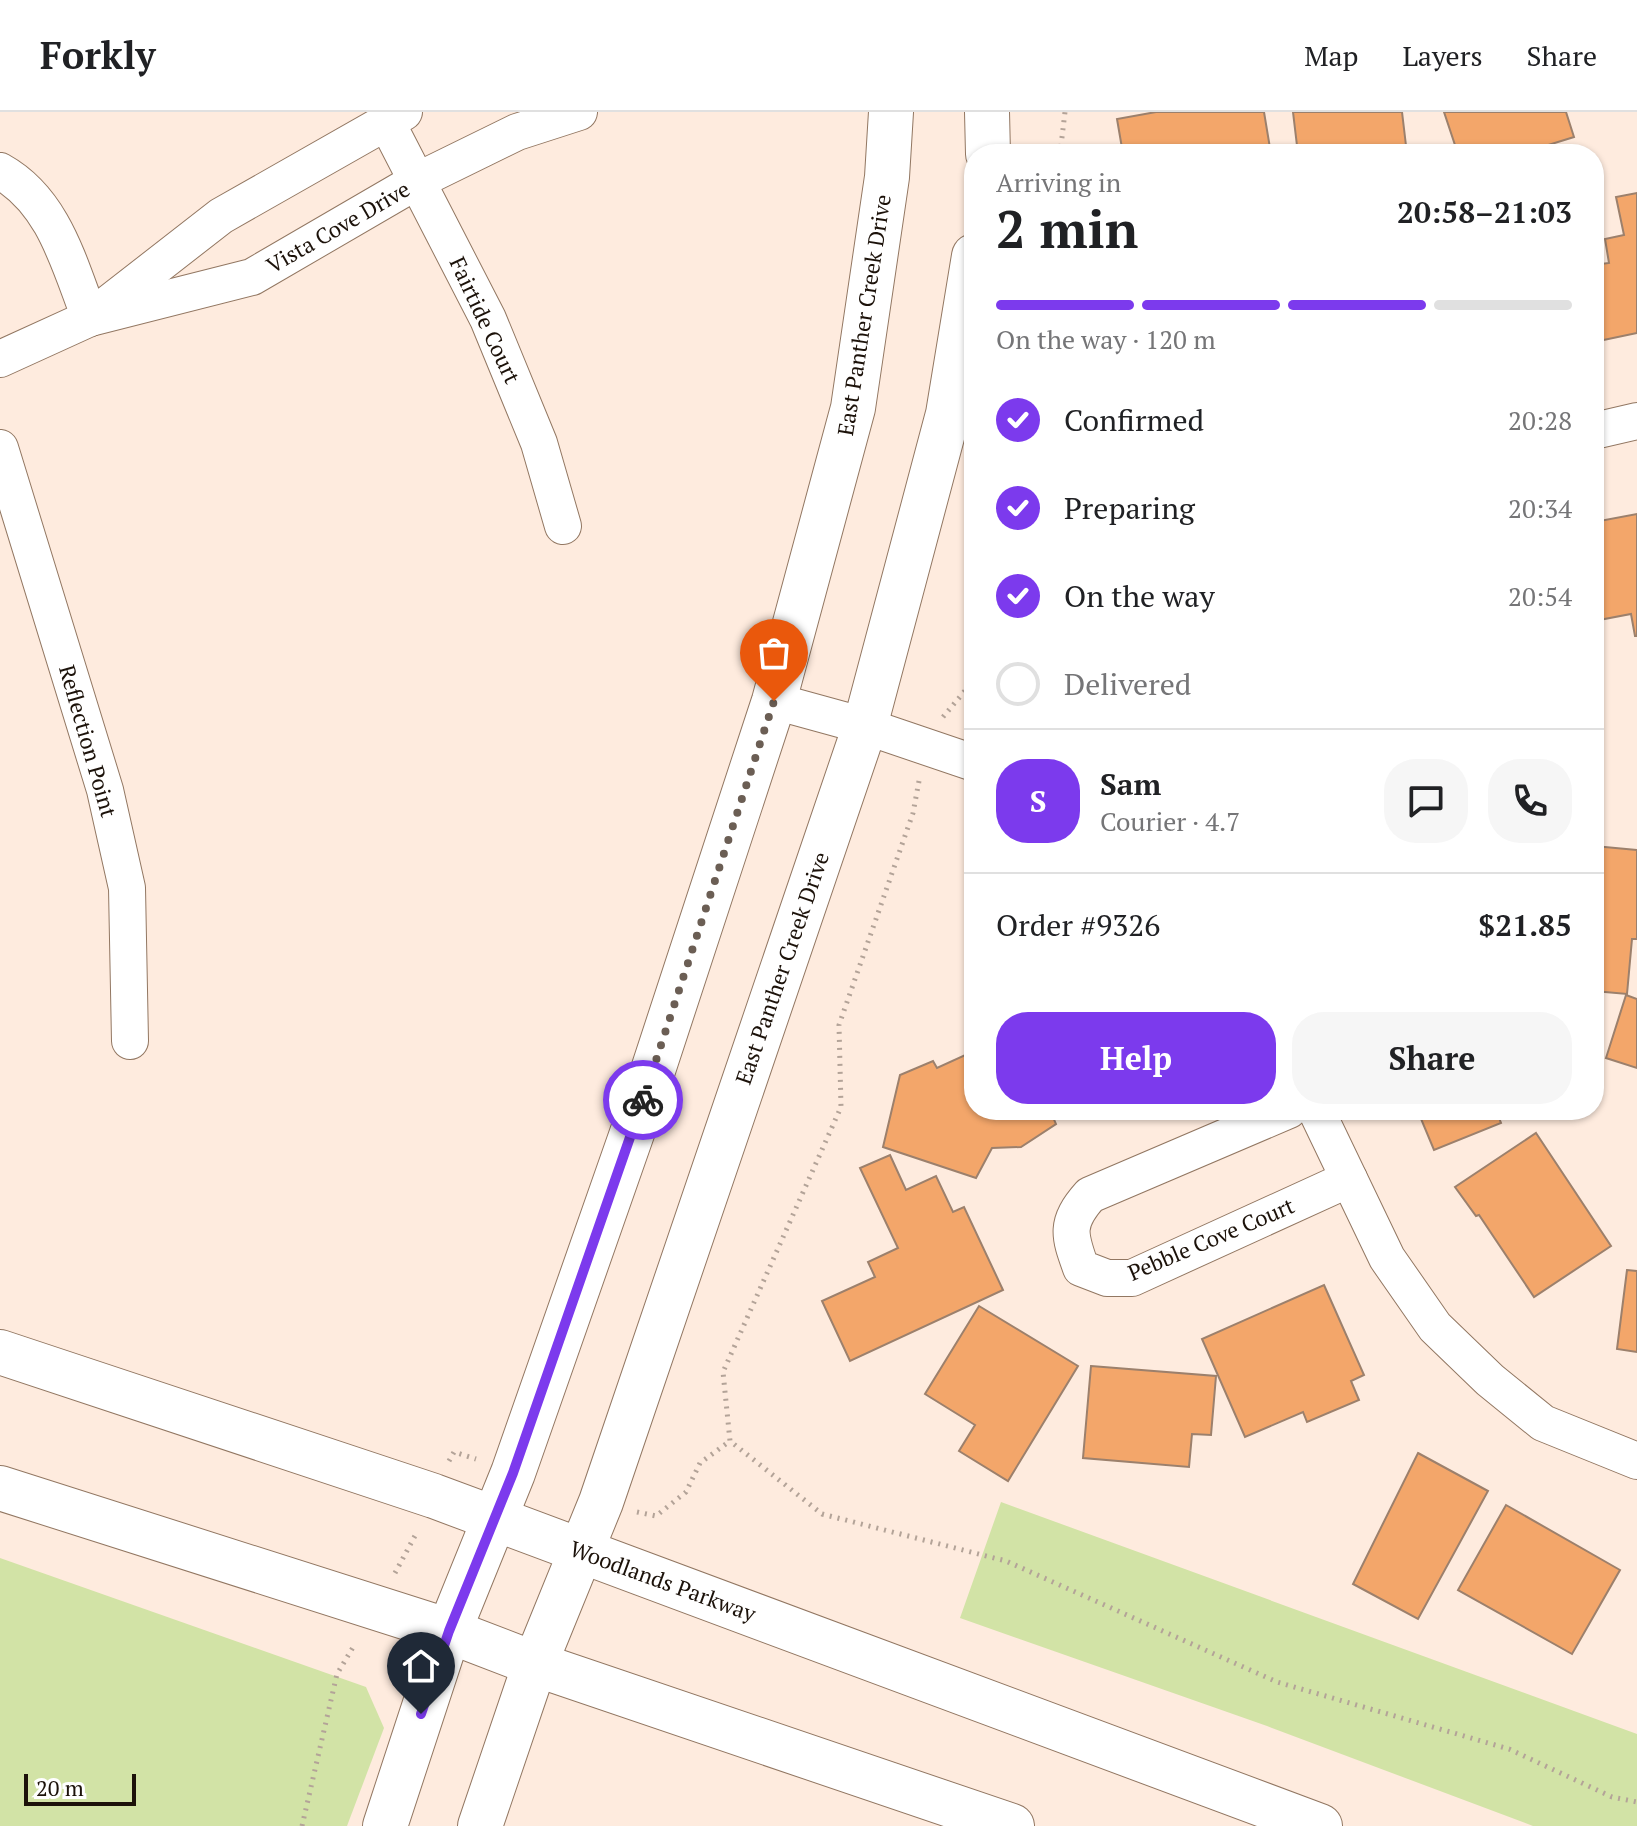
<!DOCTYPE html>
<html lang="en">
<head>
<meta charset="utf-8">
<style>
	body { margin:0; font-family:"PT Serif",serif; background:#f6f6f6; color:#202124; height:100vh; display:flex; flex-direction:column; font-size:30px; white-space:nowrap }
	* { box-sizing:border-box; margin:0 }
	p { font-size:26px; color:#757577 }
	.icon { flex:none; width:44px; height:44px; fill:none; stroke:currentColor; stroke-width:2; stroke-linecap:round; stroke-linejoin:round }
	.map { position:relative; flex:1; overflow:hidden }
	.drawer { position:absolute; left:964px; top:32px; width:640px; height:976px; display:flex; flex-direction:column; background:#fff; border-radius:32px; box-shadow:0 2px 6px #0004 }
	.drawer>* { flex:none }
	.scale { position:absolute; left:24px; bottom:20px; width:112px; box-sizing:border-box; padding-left:8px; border:4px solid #1c120a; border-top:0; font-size:22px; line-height:28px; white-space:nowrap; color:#1c120a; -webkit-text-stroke:6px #fff; paint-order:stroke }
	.pin { position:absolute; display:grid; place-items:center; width:68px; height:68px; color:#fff; margin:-82px -34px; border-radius:50% 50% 50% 0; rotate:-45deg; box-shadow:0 0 8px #0007 }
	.pin .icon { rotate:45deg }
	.courier { position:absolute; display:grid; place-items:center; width:80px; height:80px; margin:-40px; border:6px solid #7c3aed; border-radius:50%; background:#fff; color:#222; box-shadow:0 2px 10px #0007 }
	.headline em { font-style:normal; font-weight:800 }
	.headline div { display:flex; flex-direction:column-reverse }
	.headline { display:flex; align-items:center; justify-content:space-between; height:136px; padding:0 32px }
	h1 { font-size:52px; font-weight:800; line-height:60px }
	.bar { display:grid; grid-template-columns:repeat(4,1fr); gap:12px 8px; align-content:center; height:96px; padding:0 32px }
	.bar i { height:10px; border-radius:6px; background:#e0e0e0 }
	.bar .active { background:#7c3aed }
	.bar p { grid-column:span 4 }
	.line { display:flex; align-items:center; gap:20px; padding:0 32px; border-top:2px solid #e0e0e0 }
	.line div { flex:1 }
	.round { display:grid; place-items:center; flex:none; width:84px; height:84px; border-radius:32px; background:#f6f6f6 }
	ol { padding:0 32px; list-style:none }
	li { display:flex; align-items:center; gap:24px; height:88px }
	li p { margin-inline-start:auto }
	li .icon { padding:8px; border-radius:50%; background:#7c3aed; color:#fff; stroke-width:4 }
	li:last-child { color:#757577 }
	li i { width:44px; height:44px; border:4px solid #e0e0e0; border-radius:50% }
	.action { display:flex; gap:16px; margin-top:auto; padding:16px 32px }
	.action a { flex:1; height:92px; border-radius:32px; background:#7c3aed; color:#fff; font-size:32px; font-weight:800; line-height:92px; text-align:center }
	.action a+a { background:#f6f6f6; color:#202124 }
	header { display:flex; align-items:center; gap:48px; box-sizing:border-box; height:112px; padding:0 40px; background:#fff; border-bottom:2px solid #e0e0e0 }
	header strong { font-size:38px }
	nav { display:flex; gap:44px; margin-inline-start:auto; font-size:28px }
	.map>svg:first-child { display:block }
	.green { fill:#d2e3a6 }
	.building { fill:#f3a66a; stroke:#9c806c; stroke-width:2 }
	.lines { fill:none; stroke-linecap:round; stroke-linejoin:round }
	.street-casing { stroke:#927762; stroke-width:38 }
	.secondary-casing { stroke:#927762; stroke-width:46 }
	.primary-casing { stroke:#927762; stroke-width:46 }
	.path { stroke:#b3a398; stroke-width:5; stroke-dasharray:2 6; stroke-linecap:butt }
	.street { stroke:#fff; stroke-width:36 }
	.secondary { stroke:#fff; stroke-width:44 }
	.primary { stroke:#fff; stroke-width:44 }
	.done { stroke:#6b5e54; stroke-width:8; stroke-dasharray:0 14.4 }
	.route { stroke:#7c3aed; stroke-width:10 }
	.labels { text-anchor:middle; stroke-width:7; stroke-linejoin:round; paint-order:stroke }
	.street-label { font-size:22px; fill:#1c120a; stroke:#fff }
</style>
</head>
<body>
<header>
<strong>Forkly</strong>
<nav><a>Map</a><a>Layers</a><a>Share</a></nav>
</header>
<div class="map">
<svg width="1637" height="1714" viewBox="0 0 1637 1714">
	<rect width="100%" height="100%" fill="#feebde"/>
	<g class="green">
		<polygon points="1001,1390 1637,1622 1637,1714 1533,1714 1267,1614 960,1506"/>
		<polygon points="0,1446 366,1575 384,1616 347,1714 0,1714"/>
	</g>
	<g class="building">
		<polygon points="1156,0 1264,0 1271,42 1123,42 1117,7"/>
		<polygon points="1293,0 1402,0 1407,42 1298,42"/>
		<polygon points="1444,0 1566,0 1574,25 1519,42 1458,42"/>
		<polygon points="1637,81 1637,221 1594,230 1594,153 1609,151 1605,127 1624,123 1616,85"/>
		<polygon points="1637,402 1637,524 1635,524 1631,502 1594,509 1594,410"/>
		<polygon points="1594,734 1637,738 1637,827 1632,827 1627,882 1594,879"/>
		<polygon points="1626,883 1637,887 1637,956 1606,946"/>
		<polygon points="974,939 974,998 1050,998 1056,1012 1021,1035 992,1036 976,1066 883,1035 900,963 933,949 937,956"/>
		<polygon points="1428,998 1496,998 1501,1011 1434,1038 1419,1002"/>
		<polygon points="1536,1021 1611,1134 1534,1185 1479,1103 1476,1104 1455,1075"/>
		<polygon points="890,1043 906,1078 936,1064 953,1100 964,1095 1003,1178 850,1249 822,1189 875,1165 868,1150 898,1136 860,1056"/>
		<polygon points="1627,1158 1637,1159 1637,1240 1617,1237"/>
		<polygon points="1324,1173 1364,1263 1351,1269 1359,1288 1307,1310 1303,1300 1245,1325 1202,1227"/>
		<polygon points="979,1194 1078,1254 1008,1369 959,1339 975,1313 925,1282"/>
		<polygon points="1091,1254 1216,1264 1211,1323 1192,1322 1189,1355 1083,1346"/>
		<polygon points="1418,1341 1488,1379 1418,1507 1353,1472"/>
		<polygon points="1506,1393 1620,1458 1572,1542 1458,1478"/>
	</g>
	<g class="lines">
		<defs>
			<g id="street">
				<polyline points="386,9 488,207 539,331 563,414"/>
				<path d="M0,59C54,89 69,152 90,206"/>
				<polyline points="90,206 252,165 417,69 517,20 579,0"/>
				<polyline points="0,247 90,206 221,104 404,0"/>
				<polyline points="1594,319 1637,309"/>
				<polyline points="0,336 105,678 127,776 130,929"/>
				<polyline points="774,589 865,614 974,651"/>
				<path d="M1289,998L1090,1083C1065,1111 1069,1123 1081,1156L1107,1166H1132L1349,1067"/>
				<polyline points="1316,998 1387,1146 1435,1215 1490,1268 1543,1311 1637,1349"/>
			</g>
			<g id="secondary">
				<polyline points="987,0 988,42"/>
				<polyline points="385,1714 449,1519 513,1361 637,1007 774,589 853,296 887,65 891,0"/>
				<polyline points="480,1714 535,1552 601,1390 865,614 948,302 974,144"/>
			</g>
			<g id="primary">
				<polyline points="0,1240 434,1384 1320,1714"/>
				<polyline points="0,1376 449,1519 535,1552 1012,1714"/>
			</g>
		</defs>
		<use href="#street" class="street-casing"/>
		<use href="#secondary" class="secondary-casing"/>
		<use href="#primary" class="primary-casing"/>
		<g class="path">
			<polyline points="1060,42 1065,0"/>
			<polyline points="943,605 974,568"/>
			<polyline points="919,669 913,701 839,913 841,995 723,1260 730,1329 822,1402 1006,1449 1277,1570 1509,1637 1612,1685 1637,1690"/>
			<polyline points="449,1349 454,1340 476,1347"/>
			<polyline points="637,1400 656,1404 686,1380 700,1351 730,1329"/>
			<polyline points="395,1461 417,1420"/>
			<polyline points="302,1714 337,1562 355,1532"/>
		</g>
		<use href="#street" class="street"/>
		<use href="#secondary" class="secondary"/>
		<use href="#primary" class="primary"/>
	</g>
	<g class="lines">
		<polyline class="done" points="643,988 774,589"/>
		<polyline class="route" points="421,1602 449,1519 513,1361 643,988"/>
	</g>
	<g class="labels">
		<g class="street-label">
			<text transform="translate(338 115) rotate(-30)" y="8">Vista Cove Drive</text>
			<text transform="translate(864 203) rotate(-81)" y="8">East Panther Creek Drive</text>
			<text transform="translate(485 208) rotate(65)" y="8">Fairtide Court</text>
			<text transform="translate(88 629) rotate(74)" y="8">Reflection Point</text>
			<text transform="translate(782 856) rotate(-71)" y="8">East Panther Creek Drive</text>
			<text transform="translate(1211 1127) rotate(-23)" y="8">Pebble Cove Court</text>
			<text transform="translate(663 1469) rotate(20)" y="8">Woodlands Parkway</text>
		</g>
	</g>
</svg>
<div class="scale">20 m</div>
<div class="pin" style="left:774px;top:589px;background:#ea580c"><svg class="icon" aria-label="bag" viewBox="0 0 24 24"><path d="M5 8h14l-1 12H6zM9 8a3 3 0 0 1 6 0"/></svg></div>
<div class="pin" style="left:421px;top:1602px;background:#1f2937"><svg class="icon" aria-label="home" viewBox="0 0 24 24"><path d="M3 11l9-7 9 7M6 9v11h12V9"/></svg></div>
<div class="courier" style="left:643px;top:988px"><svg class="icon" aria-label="bike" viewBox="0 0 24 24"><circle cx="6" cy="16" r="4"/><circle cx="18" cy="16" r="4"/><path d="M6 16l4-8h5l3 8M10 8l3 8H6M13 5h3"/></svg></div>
<section class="drawer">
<div class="headline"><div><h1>2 min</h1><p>Arriving in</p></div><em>20:58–21:03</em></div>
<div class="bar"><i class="active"></i><i class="active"></i><i class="active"></i><i></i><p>On the way · 120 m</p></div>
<ol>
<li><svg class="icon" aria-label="check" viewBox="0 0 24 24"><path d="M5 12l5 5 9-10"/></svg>Confirmed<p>20:28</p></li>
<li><svg class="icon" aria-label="check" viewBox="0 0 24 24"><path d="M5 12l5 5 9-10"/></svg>Preparing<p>20:34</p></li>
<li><svg class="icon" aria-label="check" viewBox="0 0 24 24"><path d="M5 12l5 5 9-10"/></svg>On the way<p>20:54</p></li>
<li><i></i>Delivered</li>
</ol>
<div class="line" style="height:144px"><b class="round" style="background:#7c3aed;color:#fff">S</b><div><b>Sam</b><p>Courier · 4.7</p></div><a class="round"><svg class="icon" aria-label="chat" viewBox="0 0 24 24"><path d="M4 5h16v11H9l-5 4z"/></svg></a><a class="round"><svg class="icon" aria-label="phone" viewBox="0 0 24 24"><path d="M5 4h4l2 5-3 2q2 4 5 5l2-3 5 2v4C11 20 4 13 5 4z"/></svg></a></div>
<div class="line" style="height:104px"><div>Order #9326</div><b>$21.85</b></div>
<div class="action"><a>Help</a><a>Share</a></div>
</section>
</div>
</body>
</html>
